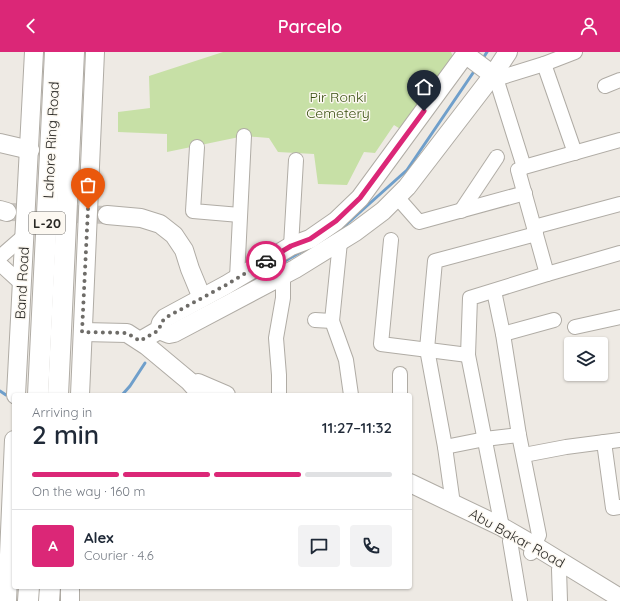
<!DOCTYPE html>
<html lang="en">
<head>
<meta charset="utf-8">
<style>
	body { margin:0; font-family:Quicksand,sans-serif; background:#f2f2f3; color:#1f2937; height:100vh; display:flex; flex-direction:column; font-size:15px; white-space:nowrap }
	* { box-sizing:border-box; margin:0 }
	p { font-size:13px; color:#747a83 }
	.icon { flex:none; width:22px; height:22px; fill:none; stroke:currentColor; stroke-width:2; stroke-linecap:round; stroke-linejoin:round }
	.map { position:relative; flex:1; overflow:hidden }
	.panel { position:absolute; left:12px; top:341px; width:400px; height:196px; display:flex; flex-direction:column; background:#fff; border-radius:4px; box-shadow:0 1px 3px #0004 }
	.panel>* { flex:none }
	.tools { position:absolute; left:564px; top:285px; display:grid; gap:8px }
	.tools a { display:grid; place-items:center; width:44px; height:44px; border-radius:4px; background:#fff; box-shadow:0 1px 3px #0004; font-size:20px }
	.pin { position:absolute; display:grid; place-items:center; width:34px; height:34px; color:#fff; margin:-41px -17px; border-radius:50% 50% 50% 0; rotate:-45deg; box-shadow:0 0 4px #0007 }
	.pin .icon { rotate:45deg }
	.courier { position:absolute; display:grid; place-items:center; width:40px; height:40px; margin:-20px; border:3px solid #db2777; border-radius:50%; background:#fff; color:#222; box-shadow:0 1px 5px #0007 }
	.summary em { font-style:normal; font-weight:600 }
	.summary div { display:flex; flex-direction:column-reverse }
	.summary { display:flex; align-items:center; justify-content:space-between; height:68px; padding:0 20px }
	h1 { font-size:26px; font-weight:600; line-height:30px }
	.bar { display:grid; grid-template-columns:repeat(4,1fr); gap:6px 4px; align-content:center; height:48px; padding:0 20px }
	.bar i { height:5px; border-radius:3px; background:#e0e1e3 }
	.bar .selected { background:#db2777 }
	.bar p { grid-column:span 4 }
	.line { display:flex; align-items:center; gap:10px; padding:0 20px; border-top:1px solid #e0e1e3 }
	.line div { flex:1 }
	.round { display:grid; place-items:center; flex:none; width:42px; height:42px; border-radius:4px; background:#f2f2f3 }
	header { display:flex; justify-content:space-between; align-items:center; height:52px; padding:0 20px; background:#db2777; color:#fff; font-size:18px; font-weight:600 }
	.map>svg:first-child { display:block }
	.green { fill:#c7e0a6 }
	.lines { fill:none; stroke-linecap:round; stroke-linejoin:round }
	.stream { stroke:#6f9fcb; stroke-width:3 }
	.major-tunnel { stroke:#c7c3be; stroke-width:18; stroke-dasharray:18 9; stroke-linecap:butt }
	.minor-casing { stroke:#b0aca5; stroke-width:16 }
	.major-casing { stroke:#b0aca5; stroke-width:20 }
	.highway-casing { stroke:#b0aca5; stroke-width:22 }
	.minor { stroke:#fff; stroke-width:14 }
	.major { stroke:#fff; stroke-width:18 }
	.highway { stroke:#fff; stroke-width:20 }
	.done { stroke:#6e6c68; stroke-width:4; stroke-dasharray:0 7.2 }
	.route { stroke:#db2777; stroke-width:5 }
	.labels { text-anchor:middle; stroke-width:3; stroke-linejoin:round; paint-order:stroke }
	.shield { fill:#fcf8f1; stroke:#686662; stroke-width:1 }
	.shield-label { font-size:13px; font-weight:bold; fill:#292825 }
	.park-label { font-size:14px; fill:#394f10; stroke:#fcf8f1 }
	.street-label { font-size:14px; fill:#292825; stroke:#fcf8f1 }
</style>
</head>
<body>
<header><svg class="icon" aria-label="back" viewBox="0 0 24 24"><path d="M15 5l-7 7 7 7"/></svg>Parcelo<svg class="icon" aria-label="person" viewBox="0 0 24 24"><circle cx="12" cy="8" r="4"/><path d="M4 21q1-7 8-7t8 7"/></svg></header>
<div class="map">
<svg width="620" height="549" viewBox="0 0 620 549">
	<rect width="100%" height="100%" fill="#eeeae4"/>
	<polygon class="green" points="223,0 451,0 457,14 408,82 394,73 375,101 364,100 347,133 318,132 314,102 278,100 269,86 244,84 167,100 167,82 118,80 118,60 150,56 149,24"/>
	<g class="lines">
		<g class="stream">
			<polyline points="482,8 487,0"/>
			<polyline points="332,183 340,178 407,118 475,18"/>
			<polyline points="241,234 306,197"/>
			<polyline points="0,339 6,343"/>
			<polyline points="122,343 130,334 145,311"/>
		</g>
		<polyline class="major-tunnel" points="10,160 107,163"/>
		<defs>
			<g id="minor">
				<polyline points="544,12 575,101"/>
				<polyline points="493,23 499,26 544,12 575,0"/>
				<polyline points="496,26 524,115"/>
				<polyline points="605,34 620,28"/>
				<polyline points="197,95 193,159 240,163"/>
				<polyline points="397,145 419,170 525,141"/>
				<polyline points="461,159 497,105"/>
				<polyline points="534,175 620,152"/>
				<polyline points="391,188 381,292 468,303"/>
				<polyline points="291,194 296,108"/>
				<polyline points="0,205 24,184"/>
				<polyline points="0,212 22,232"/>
				<polyline points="547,222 518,118 524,115 620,88"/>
				<polyline points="237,226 244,84"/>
				<polyline points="494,239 503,282 519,383 539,483 531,501"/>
				<polyline points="315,268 332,269 346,308 351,343"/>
				<polyline points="332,269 340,190"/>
				<polyline points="575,275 620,265"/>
				<polyline points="503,282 554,268"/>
				<polyline points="400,322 400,343"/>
				<polyline points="279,343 279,323 276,286 283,246 283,224"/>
				<polyline points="604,390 613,456 620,455"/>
				<polyline points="445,395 485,387 519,383"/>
				<polyline points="524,403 566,395 620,388"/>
				<polyline points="453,452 445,395 427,297 435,209 536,182"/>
				<polyline points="502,475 468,303 470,246 547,222 620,201"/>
				<polyline points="510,489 520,549"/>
				<polyline points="559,517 560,549"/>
			</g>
			<g id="major">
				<polyline points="465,2 493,23"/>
				<polyline points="0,91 30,98"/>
				<polyline points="0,158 7,160"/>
				<polyline points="107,163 141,166 160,172 174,183 184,198 190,217 202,246"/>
				<polyline points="159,278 169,282 174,281 295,217 355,180 383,159 407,135 493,23 508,0"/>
				<polyline points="83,280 127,281 147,294 189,329 197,338 207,343"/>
				<polyline points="140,289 159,278 161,271 165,266 226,233 291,194 310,187 336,169 360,146 467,0"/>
				<polyline points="198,331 226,343"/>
				<polyline points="16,343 34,0"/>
				<polyline points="80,343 95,0"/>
				<polyline points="410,431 502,475 535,494 620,546"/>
				<polyline points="7,549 14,388"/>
				<polyline points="70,549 70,535"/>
			</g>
			<g id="highway">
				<polyline points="38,343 55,0"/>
				<polyline points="58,343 74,0"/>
				<polyline points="28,549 29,535"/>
				<polyline points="49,549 50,535"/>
			</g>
		</defs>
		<use href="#minor" class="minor-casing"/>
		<use href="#major" class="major-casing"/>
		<use href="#highway" class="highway-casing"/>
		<use href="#minor" class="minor"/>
		<use href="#major" class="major"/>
		<use href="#highway" class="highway"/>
	</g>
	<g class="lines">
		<polyline class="done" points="88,157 82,280 127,281 140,289 159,278 161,271 165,266 226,233 266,209"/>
		<polyline class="route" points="266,209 291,194 310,187 336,169 360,146 424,59"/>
	</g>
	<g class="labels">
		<rect class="shield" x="29" y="160" width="36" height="22" rx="3"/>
		<g class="shield-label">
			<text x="47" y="176">L-20</text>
		</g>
		<g class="park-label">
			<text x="338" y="50">Pir Ronki<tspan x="338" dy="16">Cemetery</tspan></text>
		</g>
		<g class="street-label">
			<text transform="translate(51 88) rotate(-87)" y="5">Lahore Ring Road</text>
			<text transform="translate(22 231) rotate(-87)" y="5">Band Road</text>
			<text transform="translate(517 486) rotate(29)" y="5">Abu Bakar Road</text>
		</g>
	</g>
</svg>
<div class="tools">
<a><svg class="icon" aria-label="layers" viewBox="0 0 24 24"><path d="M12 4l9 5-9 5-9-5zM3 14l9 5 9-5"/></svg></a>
</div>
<div class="pin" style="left:88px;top:157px;background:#ea580c"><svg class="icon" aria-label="bag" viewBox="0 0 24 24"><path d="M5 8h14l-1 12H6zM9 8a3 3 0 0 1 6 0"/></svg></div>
<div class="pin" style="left:424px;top:59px;background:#1f2937"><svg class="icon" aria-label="home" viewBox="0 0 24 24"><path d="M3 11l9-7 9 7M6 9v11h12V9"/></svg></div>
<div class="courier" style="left:266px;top:209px"><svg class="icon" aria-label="car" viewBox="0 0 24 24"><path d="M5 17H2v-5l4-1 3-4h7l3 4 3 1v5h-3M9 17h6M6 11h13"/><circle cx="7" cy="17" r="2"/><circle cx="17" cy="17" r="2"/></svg></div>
<section class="panel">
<div class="summary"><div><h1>2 min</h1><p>Arriving in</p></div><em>11:27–11:32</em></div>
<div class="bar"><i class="selected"></i><i class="selected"></i><i class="selected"></i><i></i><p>On the way · 160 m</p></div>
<div class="line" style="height:72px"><b class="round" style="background:#db2777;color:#fff">A</b><div><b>Alex</b><p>Courier · 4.6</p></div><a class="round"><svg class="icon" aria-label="chat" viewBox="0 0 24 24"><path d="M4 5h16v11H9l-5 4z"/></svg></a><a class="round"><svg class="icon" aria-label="phone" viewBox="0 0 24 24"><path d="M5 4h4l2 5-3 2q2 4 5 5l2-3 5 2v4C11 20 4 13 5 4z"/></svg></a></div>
</section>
</div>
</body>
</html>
